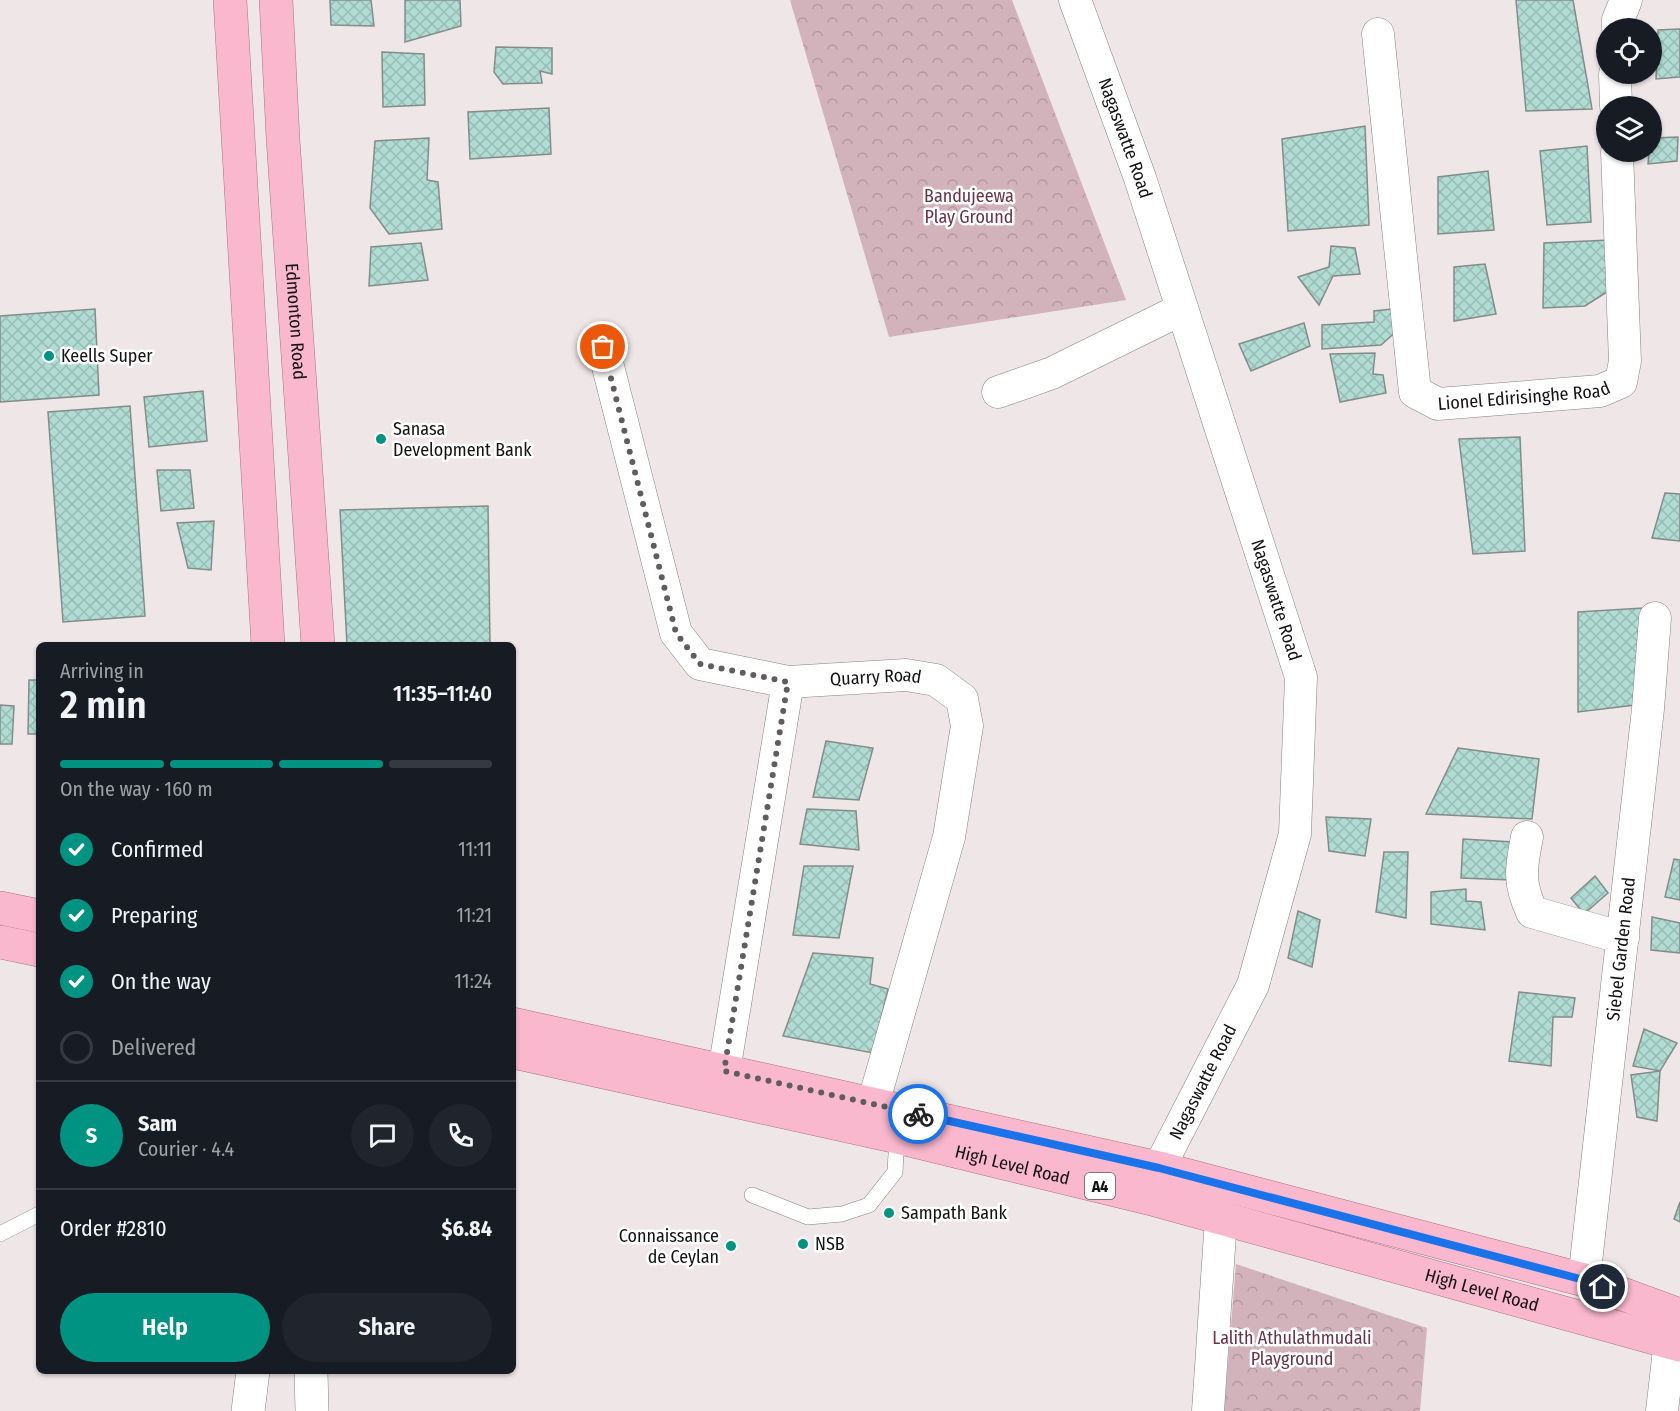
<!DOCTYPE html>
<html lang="en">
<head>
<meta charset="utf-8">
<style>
	body { margin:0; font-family:"Fira Sans Condensed",sans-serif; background:#20242c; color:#f1f3f6; height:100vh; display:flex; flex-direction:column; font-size:22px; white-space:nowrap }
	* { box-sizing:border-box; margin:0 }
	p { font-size:20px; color:#9ea1a6 }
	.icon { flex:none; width:33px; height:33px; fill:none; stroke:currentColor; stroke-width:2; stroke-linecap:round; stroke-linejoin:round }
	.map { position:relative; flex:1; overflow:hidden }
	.side { position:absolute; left:36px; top:642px; width:480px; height:732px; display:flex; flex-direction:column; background:#171b24; border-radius:9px; box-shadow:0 2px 4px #0004 }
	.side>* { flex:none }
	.fabs { position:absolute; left:1596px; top:18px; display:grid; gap:12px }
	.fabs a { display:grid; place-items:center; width:66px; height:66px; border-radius:50%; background:#171b24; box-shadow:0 2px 4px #0004; font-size:30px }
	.pin { position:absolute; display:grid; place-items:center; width:51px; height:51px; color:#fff; margin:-26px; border:3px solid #fff; border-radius:50%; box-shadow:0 2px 6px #0007 }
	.courier { position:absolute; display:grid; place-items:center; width:60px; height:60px; margin:-30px; border:4px solid #1a73e8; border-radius:50%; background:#fff; color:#222; box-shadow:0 2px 8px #0007 }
	.overview em { font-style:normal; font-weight:600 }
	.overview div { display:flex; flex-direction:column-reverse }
	.overview { display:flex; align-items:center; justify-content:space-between; height:102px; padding:0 24px }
	h1 { font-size:39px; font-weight:600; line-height:45px }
	.bar { display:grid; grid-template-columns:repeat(4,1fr); gap:9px 6px; align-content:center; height:72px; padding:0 24px }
	.bar i { height:8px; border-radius:4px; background:#363941 }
	.bar .on { background:#009381 }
	.bar p { grid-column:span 4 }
	.line { display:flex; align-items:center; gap:15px; padding:0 24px; border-top:2px solid #363941 }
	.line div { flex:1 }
	.round { display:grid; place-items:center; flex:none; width:63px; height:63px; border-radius:32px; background:#20242c }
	ol { padding:0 24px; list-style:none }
	li { display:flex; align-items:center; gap:18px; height:66px }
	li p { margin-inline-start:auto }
	li .icon { padding:6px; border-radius:50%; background:#009381; color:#fff; stroke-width:4 }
	li:last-child { color:#9ea1a6 }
	li i { width:33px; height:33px; border:3px solid #363941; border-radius:50% }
	.primary-button { display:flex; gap:12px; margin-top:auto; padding:12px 24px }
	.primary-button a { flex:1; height:69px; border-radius:36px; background:#009381; color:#fff; font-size:24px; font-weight:600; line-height:69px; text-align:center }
	.primary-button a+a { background:#20242c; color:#f1f3f6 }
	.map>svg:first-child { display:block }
	.park { fill:url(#park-crowns) }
	.building { fill:url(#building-cross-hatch); stroke:#848c8a; stroke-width:1.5 }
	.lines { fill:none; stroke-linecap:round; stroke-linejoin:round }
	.service-casing { stroke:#888082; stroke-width:16 }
	.minor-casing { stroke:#888082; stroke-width:33 }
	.secondary-casing { stroke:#888082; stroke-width:34 }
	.trunk-casing { stroke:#a97284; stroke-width:34 }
	.service { stroke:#fff; stroke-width:15 }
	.minor { stroke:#fff; stroke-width:32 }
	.secondary { stroke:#fff; stroke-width:33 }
	.trunk { stroke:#fab8ce; stroke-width:33 }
	.done { stroke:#615c5e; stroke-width:6; stroke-dasharray:0 10.8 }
	.route { stroke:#1a73e8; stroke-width:8 }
	.poi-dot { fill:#009381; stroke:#fff; stroke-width:2 }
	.labels { text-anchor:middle; stroke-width:5; stroke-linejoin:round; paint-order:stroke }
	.shield { fill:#fff; stroke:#5b595a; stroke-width:1.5 }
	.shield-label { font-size:16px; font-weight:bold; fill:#151213 }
	.street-label { font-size:18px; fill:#151213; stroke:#fff }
	.park-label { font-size:18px; fill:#673446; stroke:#fff }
	.poi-label { font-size:18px; fill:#151213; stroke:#fff; text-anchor:start }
</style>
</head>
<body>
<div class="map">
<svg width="1680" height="1411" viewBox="0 0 1680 1411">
	<defs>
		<pattern id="park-crowns" width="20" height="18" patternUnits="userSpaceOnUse" patternTransform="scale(1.5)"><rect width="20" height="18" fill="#d2b3bc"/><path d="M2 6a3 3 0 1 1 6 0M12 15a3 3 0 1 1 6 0" fill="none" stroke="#b399a1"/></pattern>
		<pattern id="building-cross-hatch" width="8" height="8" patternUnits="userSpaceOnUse" patternTransform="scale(1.5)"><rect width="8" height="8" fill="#b1dcd3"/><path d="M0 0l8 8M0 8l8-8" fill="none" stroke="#97bcb4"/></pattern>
	</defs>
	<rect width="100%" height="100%" fill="#efe6e8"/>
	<g class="park">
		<polygon points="790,0 1012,0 1126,300 889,337"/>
		<polygon points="1236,1264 1427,1328 1420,1411 1224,1411"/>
	</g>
	<g class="building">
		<polygon points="330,0 371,0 374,26 331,25"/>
		<polygon points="405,0 460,0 461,26 405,42"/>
		<polygon points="1516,0 1573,0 1592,109 1526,111"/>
		<polygon points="1680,29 1680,77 1656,79 1658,30"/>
		<polygon points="496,47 552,48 552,74 540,71 542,83 503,84 494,72"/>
		<polygon points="382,52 424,54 425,105 383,107"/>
		<polygon points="549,108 551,154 470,159 468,112"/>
		<polygon points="1365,126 1369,225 1288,231 1282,139"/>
		<polygon points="1678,137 1677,161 1648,164 1649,152 1652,152 1652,138"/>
		<polygon points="429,138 427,180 438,182 442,229 389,234 370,208 375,141"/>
		<polygon points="1587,146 1591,222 1547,225 1540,151"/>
		<polygon points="1488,171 1494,230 1438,234 1438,177"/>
		<polygon points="1610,240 1613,288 1585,306 1543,308 1544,243"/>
		<polygon points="421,243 428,280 369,286 371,247"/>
		<polygon points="1331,246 1355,248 1360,274 1333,276 1319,305 1298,277 1329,267"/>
		<polygon points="1485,264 1496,314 1454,321 1454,267"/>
		<polygon points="1401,308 1400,328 1381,345 1322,349 1322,325 1374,322 1374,311"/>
		<polygon points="95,309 99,395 0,402 0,316"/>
		<polygon points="1304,323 1310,346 1251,371 1239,344"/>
		<polygon points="1375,353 1373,374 1383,375 1386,393 1340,402 1330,354"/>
		<polygon points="203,391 207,441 149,447 144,397"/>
		<polygon points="130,406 145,616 63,622 48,412"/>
		<polygon points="1520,437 1525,551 1473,554 1459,439"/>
		<polygon points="157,470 190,470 194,508 161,511"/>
		<polygon points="1665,493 1680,494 1680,541 1652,538"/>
		<polygon points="488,506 490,645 347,645 340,510"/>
		<polygon points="214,521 211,570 188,568 177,523"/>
		<polygon points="1643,608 1635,705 1578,712 1578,612"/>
		<polygon points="29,680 39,680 39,734 28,734"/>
		<polygon points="0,705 14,706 12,744 0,744"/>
		<polygon points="826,741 873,748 859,800 813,797"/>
		<polygon points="1458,748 1539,759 1532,819 1426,814"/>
		<polygon points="807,809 856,811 859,850 800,844"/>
		<polygon points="1326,817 1371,819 1365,856 1329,851"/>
		<polygon points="1463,839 1513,842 1511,880 1461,878"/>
		<polygon points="1384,852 1408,852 1406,918 1376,912"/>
		<polygon points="1674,859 1680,860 1680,900 1665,897"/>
		<polygon points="804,866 853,866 839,938 793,935"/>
		<polygon points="1595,876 1608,893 1584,914 1571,898"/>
		<polygon points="1466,889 1466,901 1481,902 1485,930 1431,924 1431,892"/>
		<polygon points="1298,911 1320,920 1312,967 1288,958"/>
		<polygon points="1652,917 1680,923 1680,953 1651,950"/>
		<polygon points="813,953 873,958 870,984 888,989 873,1053 783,1036"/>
		<polygon points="1519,992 1575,998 1572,1017 1553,1017 1551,1066 1509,1061"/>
		<polygon points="1644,1029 1677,1043 1660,1071 1633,1066"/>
		<polygon points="1660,1071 1657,1121 1637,1117 1631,1075"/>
		<polygon points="1680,1202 1680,1222 1674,1219"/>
	</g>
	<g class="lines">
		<defs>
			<g id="service">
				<polyline points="752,1195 808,1217 842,1214 869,1205 895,1172 897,1137"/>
				<polyline points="0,1234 39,1214"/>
			</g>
			<g id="minor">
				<path id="s1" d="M1075,0L1140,178L1301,677L1295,834L1253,985L1159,1168L1157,1194"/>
				<polyline points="1618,28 1618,20 1626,0"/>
				<path id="s2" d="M1378,34L1415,392L1438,404L1600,391L1621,382L1625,361L1617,152"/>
				<polyline points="1615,74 1616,106"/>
				<path id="s3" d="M603,347L676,633L700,664L788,682L906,675L936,680L962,699L967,726L949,837L873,1104"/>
				<polyline points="998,392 1052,373 1182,309"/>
				<path d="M1527,837C1521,868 1518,882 1532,912L1623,938"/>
				<polyline points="724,1071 788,682"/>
				<path id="s4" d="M1584,1280L1648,709L1655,618"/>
				<polyline points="1208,1411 1221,1219"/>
				<polyline points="1662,1411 1670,1341"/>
			</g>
			<g id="secondary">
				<polyline points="311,1371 312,1411"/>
				<polyline points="248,1411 253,1371"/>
			</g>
			<g id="trunk">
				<polyline points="230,0 268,645"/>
				<path id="s5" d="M276,0L283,139L318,645"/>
				<polyline points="0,908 39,916"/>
				<polyline points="0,942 39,950"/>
				<polyline points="513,1024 1159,1168 1584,1280 1680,1315"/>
				<path id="s6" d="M513,1052L897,1137L1156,1200L1680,1345"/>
			</g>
		</defs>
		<use href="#service" class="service-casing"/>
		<use href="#minor" class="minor-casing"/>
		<use href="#secondary" class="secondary-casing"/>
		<use href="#trunk" class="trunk-casing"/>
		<use href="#service" class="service"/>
		<use href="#minor" class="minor"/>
		<use href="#secondary" class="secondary"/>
		<use href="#trunk" class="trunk"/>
	</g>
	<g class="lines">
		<polyline class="done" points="603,347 676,633 700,664 788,682 724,1071 918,1114"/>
		<polyline class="route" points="918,1114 1159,1168 1584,1280 1603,1287"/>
	</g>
	<g class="poi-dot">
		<circle cx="49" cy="356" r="6"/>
		<circle cx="381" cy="439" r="6"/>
		<circle cx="889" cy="1213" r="6"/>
		<circle cx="803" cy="1244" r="6"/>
		<circle cx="731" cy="1246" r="6"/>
	</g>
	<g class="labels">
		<rect class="shield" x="1085" y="1173" width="30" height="26" rx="4.5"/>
		<g class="shield-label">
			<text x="1100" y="1192">A4</text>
		</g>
		<g class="street-label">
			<text dy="6" stroke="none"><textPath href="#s1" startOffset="147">Nagaswatte Road</textPath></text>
			<text dy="6" stroke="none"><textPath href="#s5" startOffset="322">Edmonton Road</textPath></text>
			<text dy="6" stroke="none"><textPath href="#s2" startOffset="472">Lionel Edirisinghe Road</textPath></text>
			<text dy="6" stroke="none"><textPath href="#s1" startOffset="633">Nagaswatte Road</textPath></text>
			<text dy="6" stroke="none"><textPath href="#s3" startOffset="512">Quarry Road</textPath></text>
			<text dy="6" stroke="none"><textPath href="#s4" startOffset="333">Siebel Garden Road</textPath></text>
			<text transform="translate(1203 1082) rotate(-63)" y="6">Nagaswatte Road</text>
			<text dy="6" stroke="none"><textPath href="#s6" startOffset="512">High Level Road</textPath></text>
			<text dy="6" stroke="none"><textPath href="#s6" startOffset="998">High Level Road</textPath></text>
		</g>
		<g class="park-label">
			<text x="969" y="202">Bandujeewa<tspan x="969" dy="21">Play Ground</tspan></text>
			<text x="1292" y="1344">Lalith Athulathmudali<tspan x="1292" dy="21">Playground</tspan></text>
		</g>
		<g class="poi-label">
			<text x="61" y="362">Keells Super</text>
			<text x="393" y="435">Sanasa<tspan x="393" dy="21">Development Bank</tspan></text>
			<text x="901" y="1219">Sampath Bank</text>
			<text x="719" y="1242" text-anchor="end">Connaissance<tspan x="719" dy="21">de Ceylan</tspan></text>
			<text x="815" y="1250">NSB</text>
		</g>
	</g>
</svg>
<div class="fabs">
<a><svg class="icon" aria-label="locate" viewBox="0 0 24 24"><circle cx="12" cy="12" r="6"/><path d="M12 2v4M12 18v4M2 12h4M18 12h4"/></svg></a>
<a><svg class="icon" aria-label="layers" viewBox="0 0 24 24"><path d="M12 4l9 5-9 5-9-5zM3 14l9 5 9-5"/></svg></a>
</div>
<div class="pin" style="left:603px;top:347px;background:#ea580c"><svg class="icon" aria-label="bag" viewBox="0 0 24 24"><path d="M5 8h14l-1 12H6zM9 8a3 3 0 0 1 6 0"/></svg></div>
<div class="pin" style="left:1603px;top:1287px;background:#1f2937"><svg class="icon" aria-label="home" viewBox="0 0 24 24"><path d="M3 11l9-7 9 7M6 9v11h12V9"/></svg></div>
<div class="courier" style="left:918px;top:1114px"><svg class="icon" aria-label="bike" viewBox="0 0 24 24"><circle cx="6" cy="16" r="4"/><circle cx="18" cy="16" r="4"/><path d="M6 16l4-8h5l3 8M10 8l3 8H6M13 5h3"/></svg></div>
<section class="side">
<div class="overview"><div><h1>2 min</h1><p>Arriving in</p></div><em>11:35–11:40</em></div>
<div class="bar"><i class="on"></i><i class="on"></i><i class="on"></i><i></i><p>On the way · 160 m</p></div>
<ol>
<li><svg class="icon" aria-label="check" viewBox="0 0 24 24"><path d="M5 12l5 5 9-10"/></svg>Confirmed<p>11:11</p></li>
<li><svg class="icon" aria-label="check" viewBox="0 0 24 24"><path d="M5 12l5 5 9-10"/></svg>Preparing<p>11:21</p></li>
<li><svg class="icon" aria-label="check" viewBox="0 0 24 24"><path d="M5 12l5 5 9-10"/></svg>On the way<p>11:24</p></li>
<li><i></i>Delivered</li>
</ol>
<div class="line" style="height:108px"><b class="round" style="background:#009381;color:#fff">S</b><div><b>Sam</b><p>Courier · 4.4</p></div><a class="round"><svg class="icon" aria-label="chat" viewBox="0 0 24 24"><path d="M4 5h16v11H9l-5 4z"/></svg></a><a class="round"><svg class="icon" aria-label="phone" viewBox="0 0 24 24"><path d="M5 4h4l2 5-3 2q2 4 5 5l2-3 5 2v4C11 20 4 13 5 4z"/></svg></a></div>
<div class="line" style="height:78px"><div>Order #2810</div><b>$6.84</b></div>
<div class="primary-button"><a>Help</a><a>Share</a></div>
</section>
</div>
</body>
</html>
